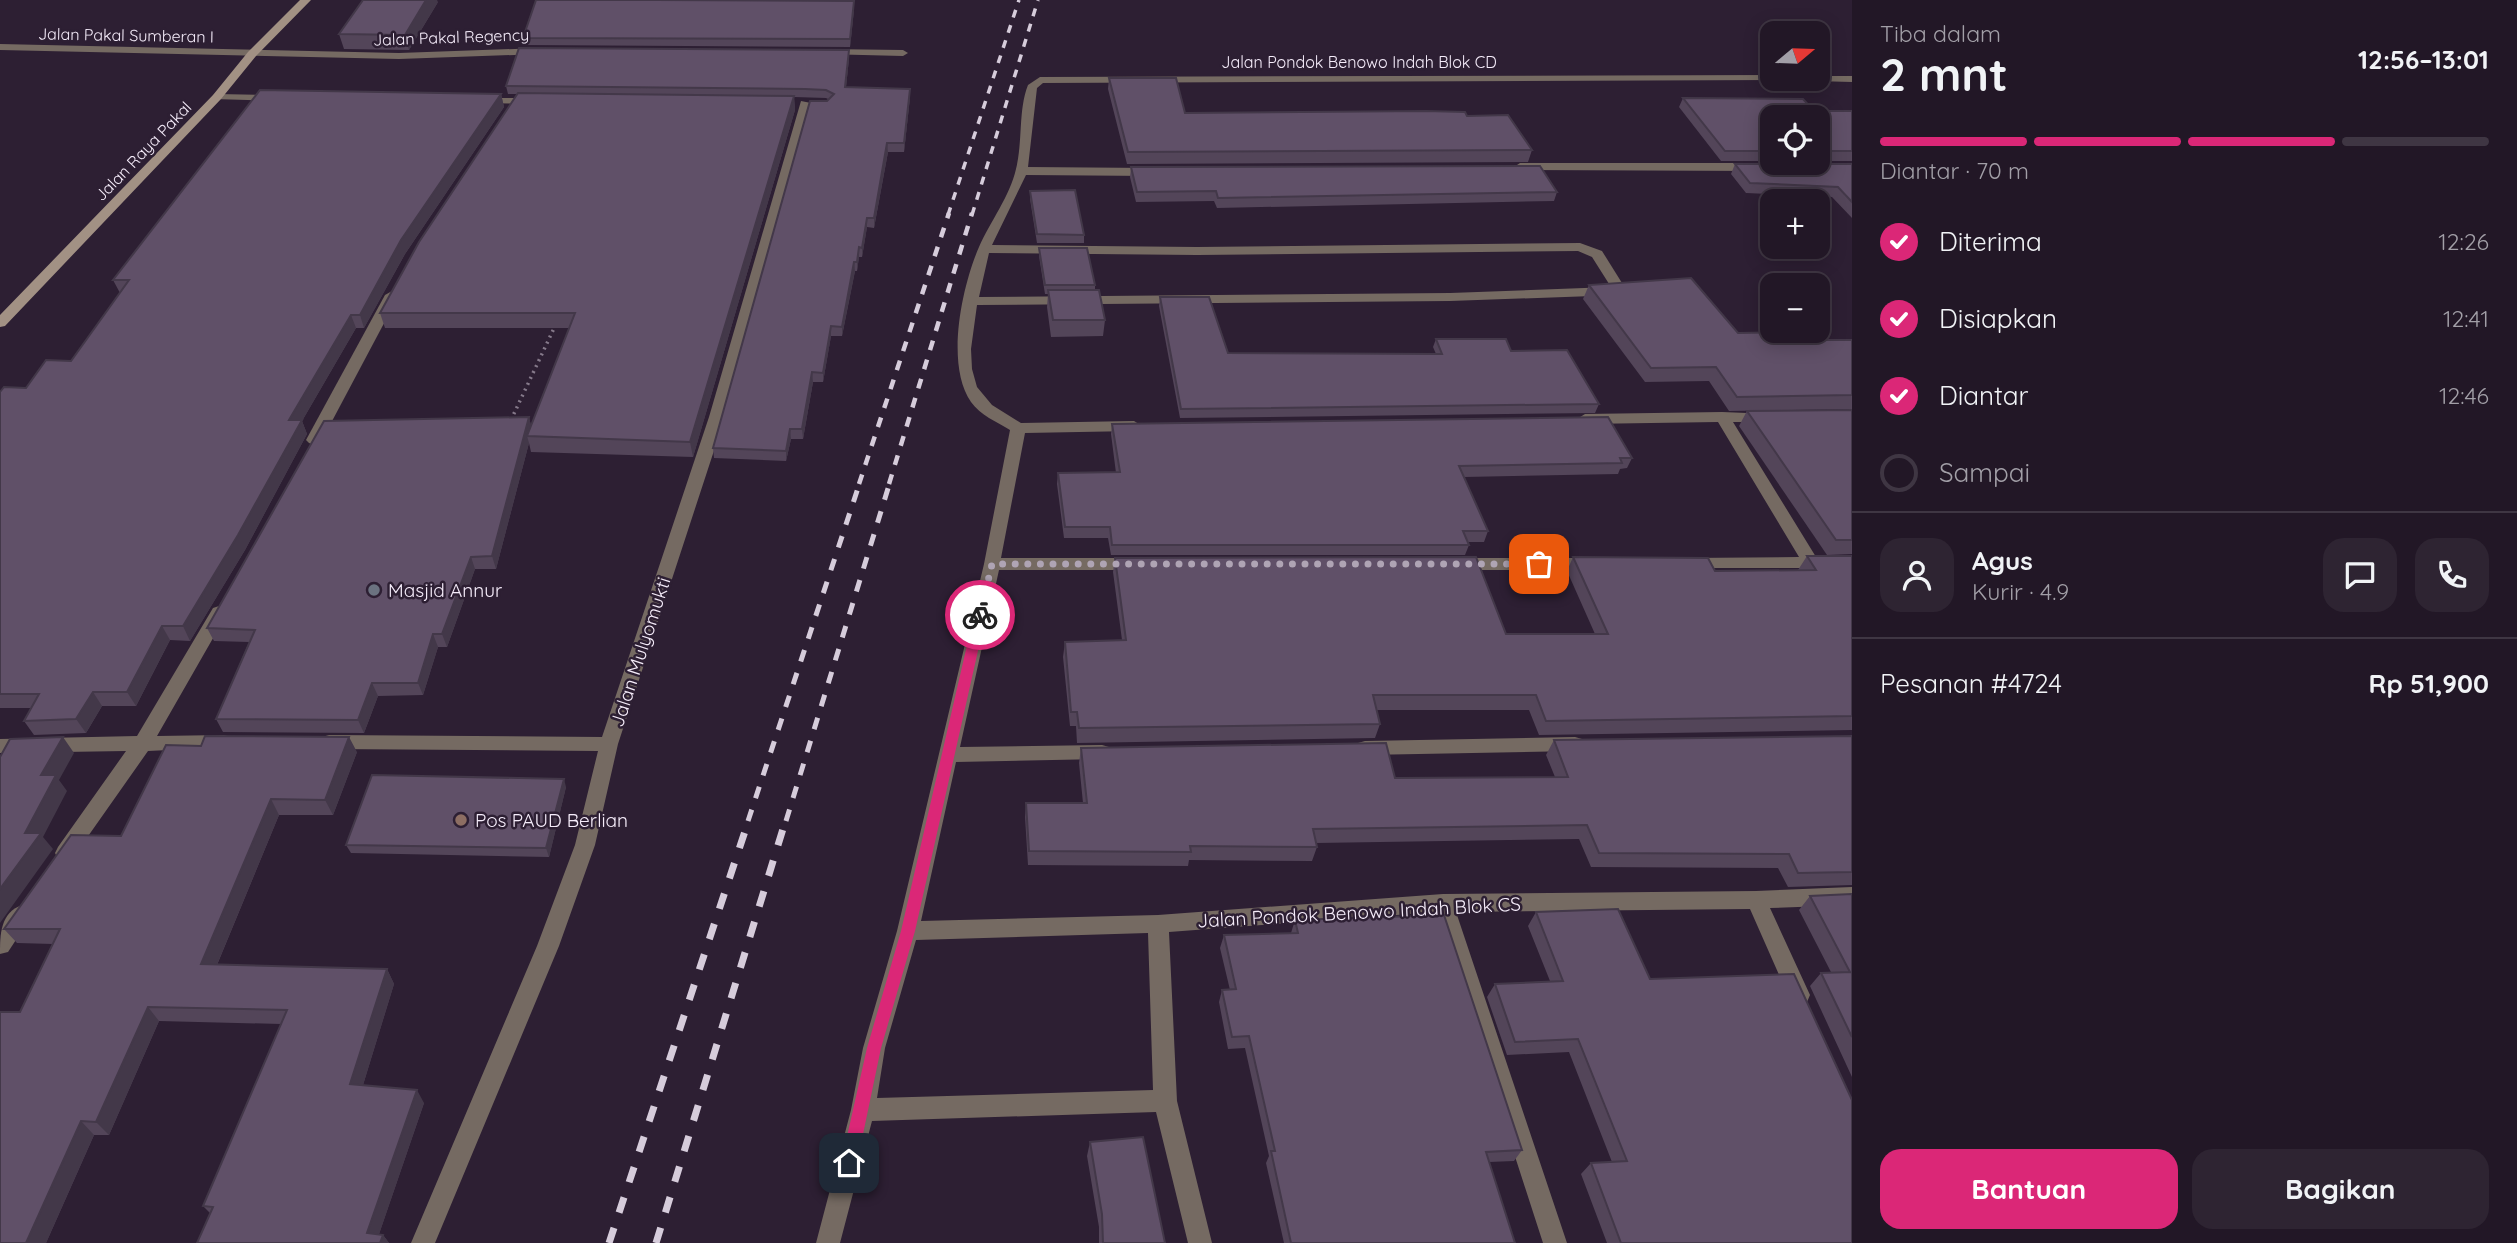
<!DOCTYPE html>
<html lang="id">
<head>
<meta charset="utf-8">
<style>
	body { margin:0; font-family:Quicksand,sans-serif; background:#2e2432; color:#f1f3f6; height:100vh; display:flex; flex-direction:column; font-size:26px; white-space:nowrap }
	* { box-sizing:border-box; margin:0 }
	p { font-size:23px; color:#a29fa7 }
	.icon { flex:none; width:38px; height:38px; fill:none; stroke:currentColor; stroke-width:2; stroke-linecap:round; stroke-linejoin:round }
	.map { position:relative; flex:1; overflow:hidden }
	.sheet { display:flex; flex-direction:column; background:#221726; width:665px }
	.sheet>* { flex:none }
	.needle { width:46px; rotate:71deg }
	.buttons { position:absolute; left:1760px; top:21px; display:grid; gap:14px }
	.buttons a { display:grid; place-items:center; width:70px; height:70px; border-radius:14px; background:#221726; box-shadow:0 4px 18px #0003,0 0 0 2px #3f3643; font-size:35px }
	.pin { position:absolute; display:grid; place-items:center; width:60px; height:60px; color:#fff; margin:-30px; border-radius:14px; box-shadow:0 4px 10px #0006 }
	.courier { position:absolute; display:grid; place-items:center; width:70px; height:70px; margin:-35px; border:5px solid #db2777; border-radius:50%; background:#fff; color:#222; box-shadow:0 2px 9px #0007 }
	.headline em { font-style:normal; font-weight:800 }
	.headline div { display:flex; flex-direction:column-reverse }
	.headline { display:flex; align-items:center; justify-content:space-between; height:119px; padding:0 28px }
	h1 { font-size:46px; font-weight:800; line-height:52px }
	.bar { display:grid; grid-template-columns:repeat(4,1fr); gap:10px 7px; align-content:center; height:84px; padding:0 28px }
	.bar i { height:9px; border-radius:5px; background:#3f3643 }
	.bar .on { background:#db2777 }
	.bar p { grid-column:span 4 }
	.line { display:flex; align-items:center; gap:18px; padding:0 28px; border-top:2px solid #3f3643 }
	.line div { flex:1 }
	.round { display:grid; place-items:center; flex:none; width:74px; height:74px; border-radius:21px; background:#2e2432 }
	ol { padding:0 28px; list-style:none }
	li { display:flex; align-items:center; gap:21px; height:77px }
	li p { margin-inline-start:auto }
	li .icon { padding:7px; border-radius:50%; background:#db2777; color:#fff; stroke-width:4 }
	li:last-child { color:#a29fa7 }
	li i { width:38px; height:38px; border:4px solid #3f3643; border-radius:50% }
	.button { display:flex; gap:14px; margin-top:auto; padding:14px 28px }
	.button a { flex:1; height:80px; border-radius:21px; background:#db2777; color:#fff; font-size:28px; font-weight:800; line-height:80px; text-align:center }
	.button a+a { background:#2e2432; color:#f1f3f6 }
	main { display:flex; flex:1; min-height:0 }
	.map>svg:first-child { display:block }
	.lines { fill:none; stroke-linecap:round; stroke-linejoin:round }
	.path { stroke:#867a8b; stroke-width:3.5; stroke-dasharray:2 4.5; stroke-linecap:butt }
	.street { fill:#756a62; fill-rule:evenodd }
	.secondary { fill:#a29184; fill-rule:evenodd }
	.rail-far3 { stroke:#d6ccdb; stroke-width:3.5; stroke-dasharray:8 8; stroke-linecap:butt }
	.rail-far2 { stroke:#d6ccdb; stroke-width:4.5; stroke-dasharray:10 10; stroke-linecap:butt }
	.rail-far1 { stroke:#d6ccdb; stroke-width:5; stroke-dasharray:12 12; stroke-linecap:butt }
	.rail { stroke:#d6ccdb; stroke-width:7; stroke-dasharray:16 16; stroke-linecap:butt }
	.wall { fill:#534559 }
	.shaded-wall { fill:#433849 }
	.building { fill:#605068; stroke:#433849; stroke-width:2 }
	.route { fill:#db2777 }
	.done { stroke:#afa4b4; stroke-width:7; stroke-dasharray:0 12.6 }
	.worship-dot { fill:#6b7280; stroke:#2d1f33; stroke-width:2.5 }
	.education-dot { fill:#8d6e63; stroke:#2d1f33; stroke-width:2.5 }
	.labels { text-anchor:middle; stroke-width:5; stroke-linejoin:round; paint-order:stroke }
	.far-street-label { font-size:16px; fill:#f5ecfa; stroke:#2d1f33 }
	.poi-label { font-size:19px; fill:#f5ecfa; stroke:#2d1f33; text-anchor:start }
	.street-label { font-size:19px; fill:#f5ecfa; stroke:#2d1f33 }
</style>
</head>
<body>
<main>
<div class="map">
<svg width="1852" height="1243" viewBox="0 0 1852 1243">
	<rect width="100%" height="100%" fill="#2d1f33"/>
	<g class="lines">
		<polyline class="path" points="511,420 556,324"/>
		<g class="street">
			<polygon points="0,44 399,53 542,48 547,51 542,54 399,59 0,50"/>
			<polygon points="826,49 903,50 908,53 903,56 822,54 821,52"/>
			<path d="M1773,75V79L1777,80L1043,83L1037,88L1028,167L1152,168L1158,172L1152,176L1026,175L992,245L1197,247L1580,243L1602,251L1627,291L1620,295L1450,301L977,305L971,349L972,369L977,387L992,405L1021,423L1134,421L1142,426L1134,431L1025,433L1001,558H1138L1146,564L1138,570H999L960,747L1102,745L1109,747L1112,752L1109,757L1102,759L956,762L921,921L1158,915L1443,894L1756,891L1852,887V905L1770,908L1810,995L1807,1002L1799,1005L1791,1002L1750,909L1456,912L1567,1243H1543L1436,912L1169,932L1177,1101L1212,1243H1188L1156,1112L872,1121L840,1243H816L851,1110L863,1048L897,931L984,564L1010,430C997,422 980,415 971,402C945,365 962,286 979,247C990,222 1010,196 1016,169C1023,142 1018,110 1028,85L1040,77ZM1578,251L1592,257L1611,287L1450,293L979,297L989,253L1197,255ZM1148,933L1153,1090L877,1098L885,1048L916,940Z"/>
			<polygon points="1818,76 1852,76 1852,82 1814,81 1813,79 1818,79"/>
			<polygon points="217,94 276,95 282,98 276,101 213,99 213,95"/>
			<polygon points="479,98 535,98 541,101 535,104 475,103 475,99"/>
			<polygon points="801,101 811,103 725,417 618,744 595,845 559,946 435,1243 411,1243 537,946 575,845 598,751 329,749 322,747 320,742 322,737 329,735 602,737 709,417"/>
			<polygon points="1520,163 1758,163 1764,167 1758,171 1516,170 1514,167"/>
			<polygon points="392,291 399,295 322,440 314,445 309,443 306,440 385,295"/>
			<polygon points="1722,412 1772,414 1775,417 1772,420 1767,422 1733,422 1816,557 1852,556 1852,568 1682,568 1680,564 1688,558 1799,557 1718,422 1585,424 1577,419 1585,414"/>
			<polygon points="1457,558 1593,558 1601,564 1593,570 1457,570 1449,564"/>
			<polygon points="219,606 228,612 157,736 224,735 231,737 233,742 231,747 148,751 72,859 65,861 58,859 55,853 58,847 126,751 0,753 0,739 137,736 213,608"/>
			<polygon points="1575,737 1582,739 1584,744 1582,749 1575,751 1365,755 1358,753 1355,748 1358,743 1365,741"/>
			<path d="M22,905L29,908L33,914L8,952L0,954C0,935 0,913 22,905Z"/>
		</g>
		<polygon class="secondary" points="300,0 311,0 256,56 221,99 5,326 0,327 0,315 213,95 248,52"/>
		<g class="rail-far3">
			<polyline points="948,215 1019,0"/>
			<polyline points="972,215 1038,0"/>
		</g>
		<g class="rail-far2">
			<polyline points="859,484 949,213"/>
			<polyline points="889,484 972,213"/>
		</g>
		<g class="rail-far1">
			<polyline points="748,821 860,482"/>
			<polyline points="786,821 890,482"/>
		</g>
		<g class="rail">
			<polyline points="609,1243 749,819"/>
			<polyline points="656,1243 786,819"/>
		</g>
	</g>
	<g class="wall">
		<polygon points="438,2 409,50 344,49 339,34"/>
		<polygon points="854,9 850,47 525,45 523,38"/>
		<polygon points="849,50 849,58 846,87 910,97 904,152 888,152 874,228 867,227 862,257 859,257 857,271 855,271 842,336 831,336 823,382 813,382 803,439 791,439 786,461 714,458 713,448 828,99 826,98 794,97 795,110 693,457 531,452 529,443 496,569 475,569 447,647 438,647 423,695 378,696 364,733 223,732 216,719 249,642 214,641 207,628 529,417 531,426 569,328 385,328 380,313 517,94 508,94 506,86"/>
		<polygon points="1109,78 1185,113 1467,116 1532,150 1528,162 1127,164 1108,89"/>
		<polygon points="501,94 504,107 405,254 364,328 356,328 302,421 307,434 245,550 190,641 170,640 136,706 102,706 86,733 34,735 24,721 31,708 0,708 0,392 26,388 71,361 120,293 113,280"/>
		<polygon points="1683,98 1814,111 1852,111 1852,161 1818,161 1818,117 1773,117 1773,161 1721,161 1679,107"/>
		<polygon points="1735,164 1852,164 1852,218 1832,197 1746,193 1731,174"/>
		<polygon points="1131,167 1557,192 1554,201 1217,208 1214,201 1136,202 1130,177"/>
		<polygon points="1030,191 1084,235 1084,243 1037,243 1030,199"/>
		<polygon points="1039,248 1095,285 1095,290 1105,320 1103,336 1051,337 1047,307 1048,294 1045,294 1039,256"/>
		<polygon points="1589,285 1738,333 1795,340 1852,340 1852,409 1729,411 1709,381 1645,382 1583,299"/>
		<polygon points="1160,297 1228,353 1436,354 1433,347 1436,339 1511,351 1599,404 1595,413 1180,418 1159,306"/>
		<polygon points="1852,410 1852,554 1827,555 1739,426 1747,411"/>
		<polygon points="1112,424 1632,458 1627,468 1620,469 1618,474 1464,477 1488,531 1484,542 1468,542 1469,545 1465,555 1111,555 1108,538 1064,538 1057,484 1058,473 1116,473 1111,434"/>
		<polygon points="1807,556 1852,556 1852,730 1539,735 1529,710 1377,710 1380,724 1375,738 1077,743 1076,726 1070,726 1063,657 1065,642 1122,640 1113,572 1115,558 1506,634 1595,634 1567,571 1573,557 1715,571 1798,570"/>
		<polygon points="1852,736 1852,885 1788,887 1778,868 1591,867 1579,839 1316,843 1317,847 1312,861 1189,860 1188,866 1028,865 1025,817 1026,803 1083,803 1079,763 1081,748 1395,778 1555,777 1546,755 1554,740"/>
		<polygon points="357,752 333,815 279,815 217,965 387,969 394,984 363,1085 424,1103 379,1234 383,1235 389,1243 197,1243 210,1213 203,1206 281,1024 159,1021 109,1135 94,1135 46,1243 0,1243 20,1012 53,944 17,943 4,929 121,836"/>
		<polygon points="566,787 549,857 351,853 346,845"/>
		<polygon points="1852,894 1852,1077 1810,986 1821,973 1831,972 1799,910 1810,896"/>
		<polygon points="1536,912 1650,979 1852,1243 1607,1243 1581,1174 1591,1163 1612,1162 1569,1052 1507,1055 1487,997 1495,984 1550,981 1528,926"/>
		<polygon points="1295,920 1522,1150 1514,1161 1489,1162 1515,1243 1284,1243 1266,1163 1269,1156 1245,1048 1228,1049 1219,1002 1222,990 1230,990 1220,948 1224,935 1291,933"/>
		<polygon points="1090,1142 1165,1243 1099,1243 1099,1227 1087,1156"/>
	</g>
	<g class="shaded-wall">
		<polygon points="426,0 437,0 438,2 409,50 405,35"/>
		<polygon points="854,1 854,9 850,47 850,39"/>
		<polygon points="849,50 849,58 845,96 845,87"/>
		<polygon points="910,89 910,97 904,152 904,143"/>
		<polygon points="501,94 504,107 405,254 364,328 360,315 401,240"/>
		<polygon points="794,96 795,110 693,457 690,442"/>
		<polygon points="887,143 888,152 874,228 874,218"/>
		<polygon points="867,218 867,227 862,257 862,248"/>
		<polygon points="859,247 859,257 857,271 857,262"/>
		<polygon points="854,262 855,271 842,336 842,327"/>
		<polygon points="351,315 356,328 302,421 307,434 245,550 190,641 183,626 289,420"/>
		<polygon points="831,326 831,336 823,382 823,373"/>
		<polygon points="812,372 813,382 803,439 802,429"/>
		<polygon points="529,417 532,430 527,436 529,443 496,569 492,556"/>
		<polygon points="790,429 791,439 786,461 786,451"/>
		<polygon points="471,557 475,569 447,647 442,634"/>
		<polygon points="162,626 170,640 136,706 127,692"/>
		<polygon points="433,634 438,647 423,695 418,683"/>
		<polygon points="372,683 378,696 364,733 358,720"/>
		<polygon points="93,692 102,706 86,733 76,719"/>
		<polygon points="63,737 74,753 59,780 67,791 43,837 53,849 0,923 0,889 25,833 41,775"/>
		<polygon points="349,737 357,752 333,815 325,800"/>
		<polygon points="564,779 566,787 549,857 546,848"/>
		<polygon points="271,799 279,815 211,979 201,964"/>
		<polygon points="387,969 394,984 359,1098 350,1084"/>
		<polygon points="148,1007 159,1021 109,1135 96,1122"/>
		<polygon points="417,1090 424,1103 376,1243 367,1233"/>
		<polygon points="81,1121 94,1135 46,1243 26,1243"/>
		<polygon points="383,1235 389,1243 380,1243"/>
	</g>
	<g class="building">
		<polygon points="363,0 426,0 405,35 339,34"/>
		<polygon points="536,0 655,0 854,1 850,39 523,38"/>
		<polygon points="519,48 849,50 845,87 910,89 904,143 887,143 874,218 867,218 862,248 859,247 857,262 854,262 842,327 831,326 823,373 812,372 802,429 790,429 786,451 713,448 810,101 827,101 834,94 826,90 805,89 506,86"/>
		<polygon points="1109,78 1176,78 1185,113 1426,111 1465,112 1467,116 1508,115 1532,150 1128,152"/>
		<polygon points="260,90 501,94 401,240 360,315 351,315 289,420 302,420 238,535 183,626 162,626 127,692 93,692 76,719 24,721 39,694 0,694 0,392 4,387 26,388 46,360 71,361 129,280 113,280"/>
		<polygon points="518,93 794,96 690,442 527,436 575,313 380,313 419,242"/>
		<polygon points="1683,98 1803,99 1814,111 1852,111 1852,151 1818,151 1818,117 1773,117 1773,151 1725,151"/>
		<polygon points="1735,164 1852,164 1852,202 1838,187 1750,183"/>
		<polygon points="1540,166 1557,192 1218,198 1216,191 1137,192 1131,167"/>
		<polygon points="1075,190 1084,235 1037,234 1030,191"/>
		<polygon points="1039,248 1087,248 1095,285 1045,285"/>
		<polygon points="1691,278 1738,333 1788,332 1795,340 1852,340 1852,395 1737,397 1716,367 1651,368 1589,285"/>
		<polygon points="1048,290 1099,290 1105,320 1053,320"/>
		<polygon points="1160,297 1209,297 1228,353 1442,354 1436,339 1506,339 1511,351 1567,350 1599,404 1181,409"/>
		<polygon points="1852,410 1852,540 1836,540 1747,411"/>
		<polygon points="529,417 492,556 471,557 442,634 433,634 418,683 372,683 358,720 216,719 255,630 207,628 324,421"/>
		<polygon points="1608,417 1632,458 1620,458 1622,463 1459,466 1488,531 1463,531 1469,545 1112,545 1110,527 1065,527 1058,473 1120,472 1112,424"/>
		<polygon points="1807,556 1852,556 1852,716 1546,721 1536,695 1373,695 1380,724 1079,728 1077,712 1071,712 1065,642 1126,640 1115,558 1476,557 1506,634 1608,634 1573,557 1708,558 1715,571 1816,570"/>
		<polygon points="205,736 349,737 325,800 271,799 201,964 387,969 350,1084 417,1090 367,1233 383,1235 380,1243 197,1243 213,1207 203,1206 287,1010 148,1007 96,1122 81,1121 26,1243 0,1243 0,1012 20,1012 60,929 4,929 71,835 121,836 166,745 201,746"/>
		<polygon points="1852,736 1852,872 1798,873 1789,854 1599,853 1587,825 1313,829 1317,847 1190,846 1191,852 1029,851 1026,803 1087,803 1081,748 1386,743 1395,778 1568,777 1554,740"/>
		<polygon points="63,737 41,775 56,775 25,833 41,833 0,889 0,757 10,739"/>
		<polygon points="372,775 564,779 546,848 346,845"/>
		<polygon points="1852,894 1852,1037 1821,973 1850,972 1810,896"/>
		<polygon points="1618,909 1650,979 1794,974 1852,1100 1852,1243 1621,1243 1591,1163 1627,1161 1578,1039 1515,1042 1495,984 1563,981 1536,912"/>
		<polygon points="1444,915 1522,1150 1486,1152 1515,1243 1291,1243 1271,1151 1275,1151 1249,1036 1232,1037 1222,990 1236,989 1224,935 1298,933 1295,920"/>
		<polygon points="1143,1137 1165,1243 1103,1243 1102,1214 1090,1142"/>
	</g>
	<polygon class="route" points="980,611 986,615 915,931 881,1048 857,1163 854,1168 849,1171 843,1168 841,1163 867,1048 901,931 974,615"/>
	<g class="lines">
		<polyline class="done" points="980,615 992,564 1539,564"/>
	</g>
	<circle class="worship-dot" cx="374" cy="590" r="7"/>
	<circle class="education-dot" cx="461" cy="820" r="7"/>
	<g class="labels">
		<g class="far-street-label">
			<text transform="translate(126 35) rotate(1)" y="6">Jalan Pakal Sumberan I</text>
			<text transform="translate(451 37) rotate(-2)" y="6">Jalan Pakal Regency</text>
			<text x="1359" y="68">Jalan Pondok Benowo Indah Blok CD</text>
			<text transform="translate(143 151) rotate(-46)" y="6">Jalan Raya Pakal</text>
		</g>
		<g class="poi-label">
			<text x="388" y="597">Masjid Annur</text>
			<text x="475" y="827">Pos PAUD Berlian</text>
		</g>
		<g class="street-label">
			<text transform="translate(640 652) rotate(-72)" y="7">Jalan Mulyomukti</text>
			<text transform="translate(1359 912) rotate(-3)" y="7">Jalan Pondok Benowo Indah Blok CS</text>
		</g>
	</g>
</svg>
<div class="buttons">
<a><svg class="needle" viewBox="-14 -14 28 28"><path d="M0-13l5 13h-10z" fill="#e53935"/><path d="M0 13l5-13h-10z" fill="#a29fa7"/></svg></a>
<a><svg class="icon" aria-label="locate" viewBox="0 0 24 24"><circle cx="12" cy="12" r="6"/><path d="M12 2v4M12 18v4M2 12h4M18 12h4"/></svg></a>
<a>+</a>
<a>−</a>
</div>
<div class="pin" style="left:1539px;top:564px;background:#ea580c"><svg class="icon" aria-label="bag" viewBox="0 0 24 24"><path d="M5 8h14l-1 12H6zM9 8a3 3 0 0 1 6 0"/></svg></div>
<div class="pin" style="left:849px;top:1163px;background:#1f2937"><svg class="icon" aria-label="home" viewBox="0 0 24 24"><path d="M3 11l9-7 9 7M6 9v11h12V9"/></svg></div>
<div class="courier" style="left:980px;top:615px"><svg class="icon" aria-label="bike" viewBox="0 0 24 24"><circle cx="6" cy="16" r="4"/><circle cx="18" cy="16" r="4"/><path d="M6 16l4-8h5l3 8M10 8l3 8H6M13 5h3"/></svg></div>
</div>
<section class="sheet">
<div class="headline"><div><h1>2 mnt</h1><p>Tiba dalam</p></div><em>12:56–13:01</em></div>
<div class="bar"><i class="on"></i><i class="on"></i><i class="on"></i><i></i><p>Diantar · 70 m</p></div>
<ol>
<li><svg class="icon" aria-label="check" viewBox="0 0 24 24"><path d="M5 12l5 5 9-10"/></svg>Diterima<p>12:26</p></li>
<li><svg class="icon" aria-label="check" viewBox="0 0 24 24"><path d="M5 12l5 5 9-10"/></svg>Disiapkan<p>12:41</p></li>
<li><svg class="icon" aria-label="check" viewBox="0 0 24 24"><path d="M5 12l5 5 9-10"/></svg>Diantar<p>12:46</p></li>
<li><i></i>Sampai</li>
</ol>
<div class="line" style="height:126px"><a class="round"><svg class="icon" aria-label="person" viewBox="0 0 24 24"><circle cx="12" cy="8" r="4"/><path d="M4 21q1-7 8-7t8 7"/></svg></a><div><b>Agus</b><p>Kurir · 4.9</p></div><a class="round"><svg class="icon" aria-label="chat" viewBox="0 0 24 24"><path d="M4 5h16v11H9l-5 4z"/></svg></a><a class="round"><svg class="icon" aria-label="phone" viewBox="0 0 24 24"><path d="M5 4h4l2 5-3 2q2 4 5 5l2-3 5 2v4C11 20 4 13 5 4z"/></svg></a></div>
<div class="line" style="height:91px"><div>Pesanan #4724</div><b>Rp 51,900</b></div>
<div class="button"><a>Bantuan</a><a>Bagikan</a></div>
</section>
</main>
</body>
</html>
